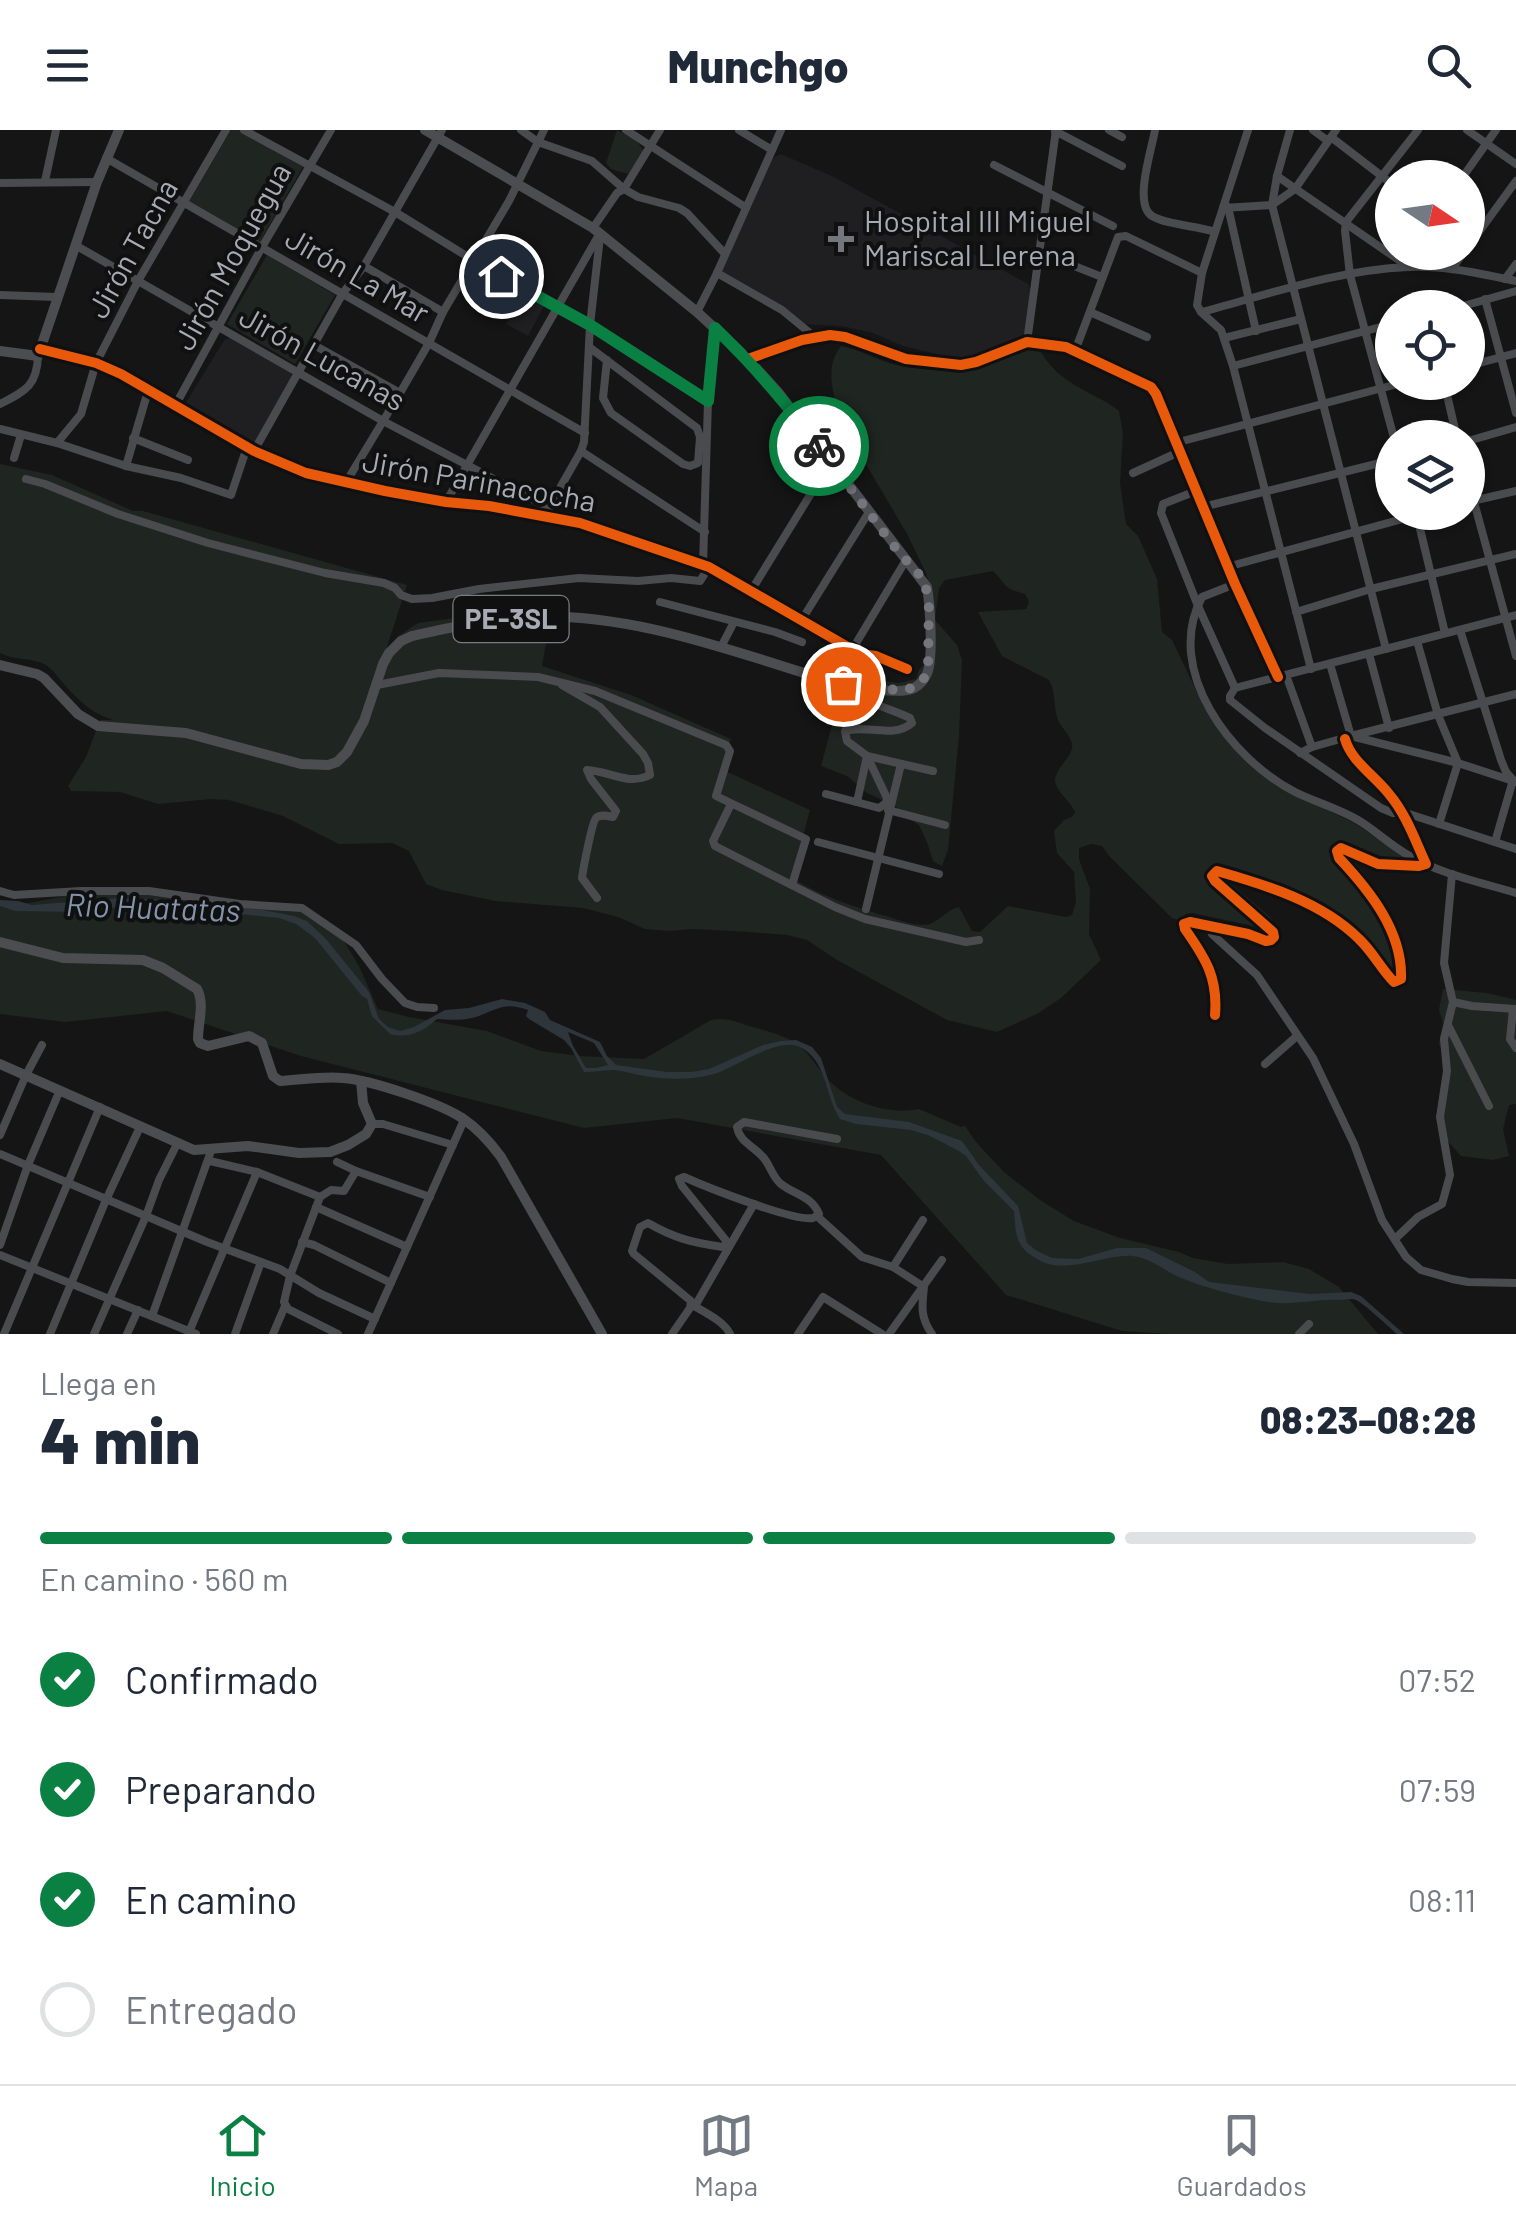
<!DOCTYPE html>
<html lang="es">
<head>
<meta charset="utf-8">
<style>
	body { margin:0; font-family:Barlow,sans-serif; background:#f2f2f3; color:#1f2937; height:100vh; display:flex; flex-direction:column; font-size:38px; white-space:nowrap }
	* { box-sizing:border-box; margin:0 }
	p { font-size:32px; color:#747a83 }
	.icon { flex:none; width:55px; height:55px; fill:none; stroke:currentColor; stroke-width:2; stroke-linecap:round; stroke-linejoin:round }
	.map { position:relative; height:1204px; overflow:hidden }
	.details { display:flex; flex-direction:column; background:#fff; flex:1 }
	.details>* { flex:none }
	.needle { width:65px; rotate:103deg }
	.controls { position:absolute; left:1375px; top:30px; display:grid; gap:20px }
	.controls a { display:grid; place-items:center; width:110px; height:110px; border-radius:50%; background:#fff; box-shadow:0 2px 8px #0004; font-size:50px }
	.pin { position:absolute; display:grid; place-items:center; width:85px; height:85px; color:#fff; margin:-42px; border:5px solid #fff; border-radius:50%; box-shadow:0 2px 10px #0007 }
	.courier { position:absolute; display:grid; place-items:center; width:100px; height:100px; margin:-50px; border:8px solid #0b8043; border-radius:50%; background:#fff; color:#222; box-shadow:0 2px 12px #0007 }
	.headline em { font-style:normal; font-weight:800 }
	.headline div { display:flex; flex-direction:column-reverse }
	.headline { display:flex; align-items:center; justify-content:space-between; height:170px; padding:0 40px }
	h1 { font-size:65px; font-weight:800; line-height:75px }
	.bar { display:grid; grid-template-columns:repeat(4,1fr); gap:15px 10px; align-content:center; height:120px; padding:0 40px }
	.bar i { height:12px; border-radius:8px; background:#e0e1e3 }
	.bar .active { background:#0b8043 }
	.bar p { grid-column:span 4 }
	ol { padding:0 40px; list-style:none }
	li { display:flex; align-items:center; gap:30px; height:110px }
	li p { margin-inline-start:auto }
	li .icon { padding:10px; border-radius:50%; background:#0b8043; color:#fff; stroke-width:4 }
	li:last-child { color:#747a83 }
	li i { width:55px; height:55px; border:5px solid #e0e1e3; border-radius:50% }
	header { display:flex; justify-content:space-between; align-items:center; height:130px; padding:0 40px; background:#fff; font-size:45px; font-weight:800 }
	.tabs { display:flex; justify-content:space-around; align-items:center; height:140px; border-top:2px solid #e0e1e3; background:#fff; font-size:28px; color:#747a83 }
	.tabs a { display:grid; justify-items:center; gap:5px }
	.tabs .active { color:#0b8043 }
	.map>svg:first-child { display:block }
	.built { fill:#1f1f21 }
	.green { fill:#1f2521 }
	.water { fill:#2e353b; fill-rule:evenodd }
	.lines { fill:none; stroke-linecap:round; stroke-linejoin:round }
	.minor { stroke:#4a4b4e; stroke-width:8 }
	.major { stroke:#4c4d50; stroke-width:10 }
	.cycleway-casing { stroke:#101011; stroke-width:16 }
	.cycleway { stroke:#e8590c; stroke-width:10 }
	.done { stroke:#75767d; stroke-width:10; stroke-dasharray:0 18 }
	.route { stroke:#0b8043; stroke-width:12 }
	.poi-dot { fill:#75767d; stroke:#101011; stroke-width:4 }
	.labels { text-anchor:middle; stroke-width:8; stroke-linejoin:round; paint-order:stroke }
	.shield { fill:#101011; stroke:#7a7c84; stroke-width:2.5 }
	.shield-label { font-size:28px; font-weight:bold; fill:#a8abb5 }
	.poi-label { font-size:30px; fill:#a8abb5; stroke:#101011; text-anchor:start }
	.street-label { font-size:30px; fill:#a8abb5; stroke:#101011 }
	.water-label { font-size:32px; font-style:italic; fill:#8395ab; stroke:#101011 }
</style>
</head>
<body>
<header><svg class="icon" aria-label="menu" viewBox="0 0 24 24"><path d="M4 6h16M4 12h16M4 18h16"/></svg>Munchgo<svg class="icon" aria-label="search" viewBox="0 0 24 24"><circle cx="10" cy="10" r="6"/><path d="M15 15l6 6"/></svg></header>
<div class="map">
<svg width="1516" height="1204" viewBox="0 0 1516 1204">
	<rect width="100%" height="100%" fill="#151516"/>
	<g class="built">
		<polygon points="781,24 834,47 1028,154 1030,159 1026,205 968,230 958,229 903,216 873,203 842,196 798,194 720,144 773,28"/>
		<polygon points="523,164 544,176 528,206 506,194"/>
		<polygon points="231,208 291,242 292,247 256,311 249,312 185,274 225,209"/>
	</g>
	<g class="green">
		<polygon points="231,0 239,0 303,37 259,113 189,72"/>
		<polygon points="617,0 637,11 644,22 628,44 611,39 606,33"/>
		<polygon points="267,125 335,165 295,234 227,194"/>
		<path d="M841,216C857,219 870,226 886,232C906,239 943,241 965,241C991,239 1011,213 1038,218C1043,225 1048,233 1054,239C1072,258 1099,265 1119,281L1123,303L1120,353L1126,394L1138,406L1157,449L1162,502L1172,510L1207,583L1245,630L1280,657L1354,693L1405,726L1412,736L1402,731L1385,728L1349,713L1342,714L1343,719C1368,745 1415,807 1396,845L1390,846L1361,801L1319,771L1280,752H1276L1274,755L1260,752V747L1219,735L1215,740L1270,787L1274,793L1273,799L1269,802L1249,795L1192,783L1185,784L1186,792L1172,788L1109,726L1102,716L1091,714L1079,718V729L1090,759L1089,804L1101,830L1061,868L1037,884L997,902L947,890L837,830L807,810L787,805L750,802L693,799L669,801L645,799L618,787L583,778L495,771L442,760L426,754L409,721L392,713L339,714L283,686L229,670L211,669L158,674L120,662L71,661L68,656L86,627L100,590H113C91,583 78,570 63,553C58,547 52,539 46,535C32,527 15,531 0,523V334L52,345L133,381H143L407,455L387,517V524L397,507L418,493L544,476L550,492L542,536L631,565L731,609L721,639L810,680L792,748C824,767 851,776 886,786C898,790 912,795 925,795C938,794 945,780 959,777L972,801L980,802L1008,776L1066,787L1072,785L1076,772L1074,742L1057,723L1054,701L1064,690L1072,687L1075,682C1071,672 1060,665 1056,655C1051,643 1069,630 1072,619C1074,607 1062,600 1058,590C1053,576 1056,562 1049,550L1002,526L978,482L1026,479L1029,472L1025,464C1002,458 1008,456 993,441L945,450L939,458L935,490L957,515L962,530L959,606L948,720L942,736L933,731L927,712L919,695L907,688L895,676L867,663L847,646L821,636L842,558L856,547L899,553L916,549L919,540L931,526V459L926,443L907,404L837,285C834,260 824,238 841,216Z"/>
		<path d="M126,760L298,779L342,808L359,836L378,879L409,887L487,901L541,921L580,926L644,929L711,890C725,887 735,891 749,896C764,900 780,904 794,912C808,921 815,935 826,947C846,971 888,986 919,979L961,997L965,996L976,1012L1004,1042L1040,1070L1074,1091L1120,1108L1179,1122L1193,1128L1228,1134L1283,1132L1309,1139L1339,1157L1378,1204H1169L1122,1201L1006,1165L881,1025L677,988L584,998L301,926L167,881L65,892L0,884V772L29,773L86,762Z"/>
		<polygon points="1443,859 1487,863 1516,870 1516,974 1509,975 1503,999 1509,1026 1493,1030 1461,1026 1445,1008 1441,994 1444,924 1439,914 1443,893 1439,880"/>
	</g>
	<path class="water" d="M120,768L180,770L207,775L263,780L294,786L307,791L326,809L369,862L379,889L388,897L400,901L414,897L445,880L469,878L502,869L525,873L545,882L550,890L600,912L607,926L616,935L667,942H691L709,939L763,915L781,911L796,910L812,917L821,928L837,977L845,984L909,992L962,1011L979,1035L1018,1076L1027,1113L1037,1121L1052,1128L1078,1129L1117,1118H1146L1195,1142L1209,1152L1310,1164L1351,1162L1361,1166L1404,1204H1397C1390,1198 1361,1171 1356,1170C1351,1168 1345,1170 1340,1170C1319,1169 1299,1174 1278,1173C1257,1172 1202,1157 1181,1148C1164,1141 1152,1128 1132,1126C1105,1124 1067,1145 1041,1131C1015,1118 1016,1106 1014,1081L984,1051L966,1026L957,1020L928,1005L911,1000L856,994L840,989C825,966 827,930 800,917C778,906 735,938 714,944C692,950 668,950 645,946C635,945 625,941 615,940C604,940 594,942 584,942L571,918L564,910L529,889L526,886L528,880C506,872 499,878 479,886C466,891 450,890 437,889C423,902 408,909 390,904L372,886L367,869L362,866L315,808L296,794L279,788L171,777L101,778L78,782L15,781L0,776V770L18,771L32,775ZM568,902L594,913L608,935L596,938H586L573,916Z"/>
	<g class="lines">
		<g class="minor">
			<polyline points="244,0 395,82 473,130 590,195 708,271"/>
			<polyline points="521,0 538,12 592,31 624,59 638,67 679,78 687,83 725,124"/>
			<polyline points="626,0 745,77"/>
			<polyline points="739,0 772,20"/>
			<polyline points="1109,0 1122,7"/>
			<path d="M1155,0C1152,19 1133,74 1152,86C1167,95 1198,96 1215,102"/>
			<polyline points="1290,0 1277,46 1272,75 1386,519"/>
			<polyline points="1313,0 1328,11"/>
			<polyline points="1467,0 1516,34"/>
			<polyline points="1055,1 1122,36"/>
			<polyline points="1331,7 1392,54"/>
			<polyline points="106,28 585,303"/>
			<polyline points="994,35 1113,96"/>
			<polyline points="1277,46 1409,137"/>
			<polyline points="1462,48 1496,0"/>
			<polyline points="45,51 56,0"/>
			<polyline points="0,53 97,52"/>
			<polyline points="1228,77 1256,201"/>
			<polyline points="1223,78 1272,75 1295,59 1336,0"/>
			<polyline points="593,98 617,63 624,59 660,0"/>
			<polyline points="75,115 383,291 549,378"/>
			<polyline points="1468,117 1516,51"/>
			<polyline points="1039,122 1102,147"/>
			<polyline points="364,136 443,182"/>
			<polyline points="1452,139 1464,122"/>
			<polyline points="717,143 782,180 816,208"/>
			<polyline points="1505,149 1516,134"/>
			<polyline points="0,165 56,167"/>
			<polyline points="1485,169 1516,283"/>
			<polyline points="1456,178 1516,161"/>
			<polyline points="697,182 717,143 781,0"/>
			<polyline points="1090,182 1147,207"/>
			<polyline points="1201,182 1221,200 1233,236 1311,539"/>
			<polyline points="1201,182 1197,175 1202,143 1248,0"/>
			<path d="M1202,182C1269,164 1338,140 1408,137C1444,135 1481,144 1516,151"/>
			<polyline points="1224,208 1301,189"/>
			<polyline points="1027,212 1056,0"/>
			<polyline points="314,215 400,263"/>
			<polyline points="589,217 697,298 700,307 698,333 690,336 683,334 611,283 603,268 607,230"/>
			<polyline points="40,219 96,233 121,244 254,321 306,343 385,361 446,372 489,376 580,393 709,437 860,524 876,526 907,539"/>
			<polyline points="1075,221 1118,107 1126,106 1202,143"/>
			<polyline points="748,229 802,210 830,205 845,207 906,229 961,235 976,232 1027,212 1066,217 1151,257 1156,264 1235,454 1278,547"/>
			<polyline points="1233,236 1392,194"/>
			<polyline points="1468,236 1516,223"/>
			<polyline points="1444,252 1457,308"/>
			<path d="M0,274C25,261 37,256 38,226"/>
			<polyline points="175,276 262,117 331,0"/>
			<polyline points="0,299 57,313 126,336 148,261"/>
			<polyline points="133,308 188,330"/>
			<polyline points="1394,308 1350,145 1345,101 1346,92 1418,0"/>
			<polyline points="1468,311 1516,297"/>
			<polyline points="57,313 81,284 96,233 138,151 226,0"/>
			<polyline points="1175,313 1405,252"/>
			<polyline points="254,321 343,163 364,136 442,0"/>
			<polyline points="581,321 705,402"/>
			<polyline points="14,328 21,305"/>
			<polyline points="126,336 181,348 231,365 247,317"/>
			<polyline points="1133,343 1179,322"/>
			<polyline points="26,349 45,354 118,384 208,413 325,443 384,453 395,458 401,465 412,469 432,468 479,459 579,448 638,451 671,448 700,451 709,437"/>
			<polyline points="1468,350 1516,526"/>
			<polyline points="345,354 400,263 429,213 443,182 509,71 544,0"/>
			<polyline points="1196,361 1163,374 1161,383 1198,476 1235,558"/>
			<polyline points="446,372 600,103"/>
			<polyline points="1468,372 1516,361"/>
			<polyline points="1203,377 1392,330"/>
			<polyline points="548,379 581,321 584,312 590,195 600,107"/>
			<polyline points="1416,382 1445,503"/>
			<polyline points="703,435 708,271 715,198"/>
			<polyline points="1227,437 1428,382"/>
			<path d="M1235,454L1202,467C1163,540 1231,629 1295,662C1315,672 1338,678 1358,690C1375,700 1390,715 1408,725C1440,744 1480,752 1516,763"/>
			<polyline points="751,461 831,331"/>
			<polyline points="660,472 775,502 802,512"/>
			<polyline points="1296,482 1371,459 1516,424"/>
			<polyline points="1516,485 1235,558 1230,566 1230,570 1265,598 1381,678 1393,683 1403,682 1516,719"/>
			<polyline points="801,491 869,382"/>
			<polyline points="1460,500 1501,630 1506,642 1513,650"/>
			<polyline points="1417,511 1438,585 1458,633 1439,694"/>
			<polyline points="721,517 734,492"/>
			<polyline points="1369,524 1389,598"/>
			<polyline points="851,530 852,520 906,430"/>
			<polyline points="1330,534 1351,606 1458,633 1516,652"/>
			<polyline points="1286,545 1312,617"/>
			<polyline points="377,555 439,543 538,547 595,561 726,615 730,621 716,666 806,709 792,755"/>
			<path d="M562,555L600,577L643,624L648,633L650,645C627,656 610,641 587,640L591,649L616,681L613,687C608,686 600,684 596,688C592,692 583,740 582,748L597,768"/>
			<polyline points="1300,623 1312,617 1351,606 1516,564"/>
			<path d="M826,664L879,678L886,673L887,668L867,626L847,611L845,601C864,594 894,609 912,593L910,588C888,578 860,571 843,553"/>
			<polyline points="857,672 867,626 933,641"/>
			<polyline points="731,674 713,711 715,716 835,777 865,789 966,812 979,810"/>
			<polyline points="888,680 945,695"/>
			<polyline points="818,712 939,744"/>
			<polyline points="1495,712 1513,650"/>
			<polyline points="0,761 14,765 81,761 149,761 240,774 302,778 356,815 382,849 405,873 417,877 434,878"/>
			<polyline points="866,779 901,634"/>
			<polyline points="1209,796 1212,804 1257,845 1313,928 1354,1014 1382,1090 1406,1127 1421,1140 1452,1149 1468,1152 1516,1153"/>
			<polyline points="1453,872 1472,876 1516,879"/>
			<polyline points="1513,879 1510,909 1516,918"/>
			<path d="M1215,885C1218,848 1206,829 1185,799L1184,794L1190,792L1248,804L1266,811L1271,810L1274,807L1273,802L1215,751L1212,746L1217,741C1266,755 1322,772 1359,809C1373,822 1381,839 1394,852L1401,849C1403,802 1370,761 1339,728L1337,721L1341,718L1378,734L1419,736L1426,734C1415,710 1406,684 1389,664C1375,646 1351,631 1345,609"/>
			<polyline points="1448,895 1489,976"/>
			<polyline points="1265,934 1297,906"/>
			<polyline points="372,994 383,994 453,1015"/>
			<polyline points="0,1005 26,945 42,915"/>
			<polyline points="0,1024 207,1112 280,1139 319,1163 375,1189"/>
			<polyline points="210,1031 257,1042 320,1067"/>
			<polyline points="337,1032 356,1041 344,1061 331,1060 320,1067 290,1146 284,1172 288,1179 338,1204"/>
			<polyline points="356,1041 430,1067"/>
			<polyline points="316,1077 407,1117"/>
			<path d="M818,1087L862,1127L893,1137L924,1157C922,1176 920,1187 932,1204"/>
			<polyline points="1395,1109 1418,1087 1442,1074 1450,1045 1440,987 1447,941 1444,909 1453,872 1444,833 1452,744"/>
			<polyline points="302,1112 314,1115 391,1153"/>
			<polyline points="0,1115 28,1035 60,960"/>
			<polyline points="0,1125 196,1204"/>
			<polyline points="893,1137 923,1090"/>
			<path d="M691,1174C704,1182 724,1191 730,1204"/>
			<polyline points="695,1176 754,1074"/>
			<polyline points="152,1186 211,1021"/>
			<polyline points="189,1202 257,1042"/>
			<polyline points="4,1204 100,977"/>
			<polyline points="50,1204 106,1070 140,997"/>
			<polyline points="94,1204 146,1086 159,1050 177,1014"/>
			<polyline points="127,1204 138,1180"/>
			<polyline points="235,1204 261,1132"/>
			<polyline points="273,1204 285,1176"/>
			<polyline points="368,1204 464,990"/>
			<path d="M672,1204L690,1178L691,1171L634,1124L632,1121L640,1097L648,1093C674,1108 693,1113 723,1117L728,1113L682,1056L679,1049L684,1047C704,1056 794,1092 813,1088C816,1087 817,1085 819,1084C812,1066 795,1065 781,1054C773,1048 770,1035 763,1027C753,1016 739,1011 737,997L744,992L837,1009"/>
			<polyline points="798,1204 823,1167 882,1204"/>
			<polyline points="889,1204 942,1130"/>
			<polyline points="1299,1204 1309,1194"/>
		</g>
		<g class="major">
			<polyline points="0,221 38,226 97,52 119,0"/>
			<path d="M0,535L37,544L44,548L78,584L98,596L186,603L301,634L328,635L337,632L347,622L364,591L383,534L389,523L401,511L412,506C448,498 488,489 525,487C621,482 712,514 801,542C823,549 894,568 914,558C920,555 926,548 928,541C933,525 930,474 927,457L778,262L748,229L697,182L593,98L425,0"/>
			<path d="M0,812L63,828L143,830L163,838L197,859C205,874 198,892 198,909L200,913L208,916L249,906L262,913L273,946L280,951C301,950 322,946 343,948C371,950 439,973 462,988C477,998 490,1012 501,1027L602,1204"/>
			<polyline points="0,934 194,1020 248,1016 299,1023 330,1022 348,1015 366,1004 372,994 363,973 361,951"/>
		</g>
		<defs>
			<g id="cycleway">
				<polyline points="40,219 96,233 121,244 254,321 306,343 385,361 446,372 489,376 580,393 709,437 860,524 876,526 907,539"/>
				<polyline points="748,229 802,210 830,205 845,207 906,229 961,235 976,232 1027,212 1066,217 1151,257 1156,264 1235,454 1278,547"/>
				<path d="M1215,885C1218,848 1206,829 1185,799L1184,794L1190,792L1248,804L1266,811L1271,810L1274,807L1273,802L1215,751L1212,746L1217,741C1266,755 1322,772 1359,809C1373,822 1381,839 1394,852L1401,849C1403,802 1370,761 1339,728L1337,721L1341,718L1378,734L1419,736L1426,734C1415,710 1406,684 1389,664C1375,646 1351,631 1345,609"/>
			</g>
		</defs>
		<use href="#cycleway" class="cycleway-casing"/>
		<use href="#cycleway" class="cycleway"/>
	</g>
	<g class="lines">
		<polyline class="done" points="819,316 897,420 923,449 929,469 928,540 922,552 905,561 843,554"/>
		<path class="route" d="M501,146L590,195L708,271L715,198C755,236 785,273 819,316"/>
	</g>
	<path class="poi-dot" d="M836 94h10v10h10v10h-10v10h-10v-10h-10v-10h10z"/>
	<g class="labels">
		<rect class="shield" x="453.5" y="466" width="115" height="46" rx="8"/>
		<g class="shield-label">
			<text x="511" y="499">PE-3SL</text>
		</g>
		<g class="poi-label">
			<text x="864" y="102">Hospital III Miguel<tspan x="864" dy="34">Mariscal Llerena</tspan></text>
		</g>
		<g class="street-label">
			<text transform="translate(133 119) rotate(-61)" y="10">Jirón Tacna</text>
			<text transform="translate(233 127) rotate(-61)" y="10">Jirón Moquegua</text>
			<text transform="translate(357 146) rotate(30)" y="10">Jirón La Mar</text>
			<text transform="translate(322 229) rotate(29)" y="10">Jirón Lucanas</text>
			<text transform="translate(479 352) rotate(10)" y="10">Jirón Parinacocha</text>
		</g>
		<g class="water-label">
			<text transform="translate(153 778) rotate(2)" y="11">Rio Huatatas</text>
		</g>
	</g>
</svg>
<div class="controls">
<a><svg class="needle" viewBox="-14 -14 28 28"><path d="M0-13l5 13h-10z" fill="#e53935"/><path d="M0 13l5-13h-10z" fill="#747a83"/></svg></a>
<a><svg class="icon" aria-label="locate" viewBox="0 0 24 24"><circle cx="12" cy="12" r="6"/><path d="M12 2v4M12 18v4M2 12h4M18 12h4"/></svg></a>
<a><svg class="icon" aria-label="layers" viewBox="0 0 24 24"><path d="M12 4l9 5-9 5-9-5zM3 14l9 5 9-5"/></svg></a>
</div>
<div class="pin" style="left:843px;top:554px;background:#ea580c"><svg class="icon" aria-label="bag" viewBox="0 0 24 24"><path d="M5 8h14l-1 12H6zM9 8a3 3 0 0 1 6 0"/></svg></div>
<div class="pin" style="left:501px;top:146px;background:#1f2937"><svg class="icon" aria-label="home" viewBox="0 0 24 24"><path d="M3 11l9-7 9 7M6 9v11h12V9"/></svg></div>
<div class="courier" style="left:819px;top:316px"><svg class="icon" aria-label="bike" viewBox="0 0 24 24"><circle cx="6" cy="16" r="4"/><circle cx="18" cy="16" r="4"/><path d="M6 16l4-8h5l3 8M10 8l3 8H6M13 5h3"/></svg></div>
</div>
<section class="details">
<div class="headline"><div><h1>4 min</h1><p>Llega en</p></div><em>08:23–08:28</em></div>
<div class="bar"><i class="active"></i><i class="active"></i><i class="active"></i><i></i><p>En camino · 560 m</p></div>
<ol>
<li><svg class="icon" aria-label="check" viewBox="0 0 24 24"><path d="M5 12l5 5 9-10"/></svg>Confirmado<p>07:52</p></li>
<li><svg class="icon" aria-label="check" viewBox="0 0 24 24"><path d="M5 12l5 5 9-10"/></svg>Preparando<p>07:59</p></li>
<li><svg class="icon" aria-label="check" viewBox="0 0 24 24"><path d="M5 12l5 5 9-10"/></svg>En camino<p>08:11</p></li>
<li><i></i>Entregado</li>
</ol>
</section>
<nav class="tabs">
<a class="active"><svg class="icon" aria-label="home" viewBox="0 0 24 24"><path d="M3 11l9-7 9 7M6 9v11h12V9"/></svg>Inicio</a>
<a><svg class="icon" aria-label="map" viewBox="0 0 24 24"><path d="M3 6l6-2 6 2 6-2v14l-6 2-6-2-6 2zM9 4v14M15 6v14"/></svg>Mapa</a>
<a><svg class="icon" aria-label="saved" viewBox="0 0 24 24"><path d="M7 4h10v16l-5-4-5 4z"/></svg>Guardados</a>
</nav>
</body>
</html>
